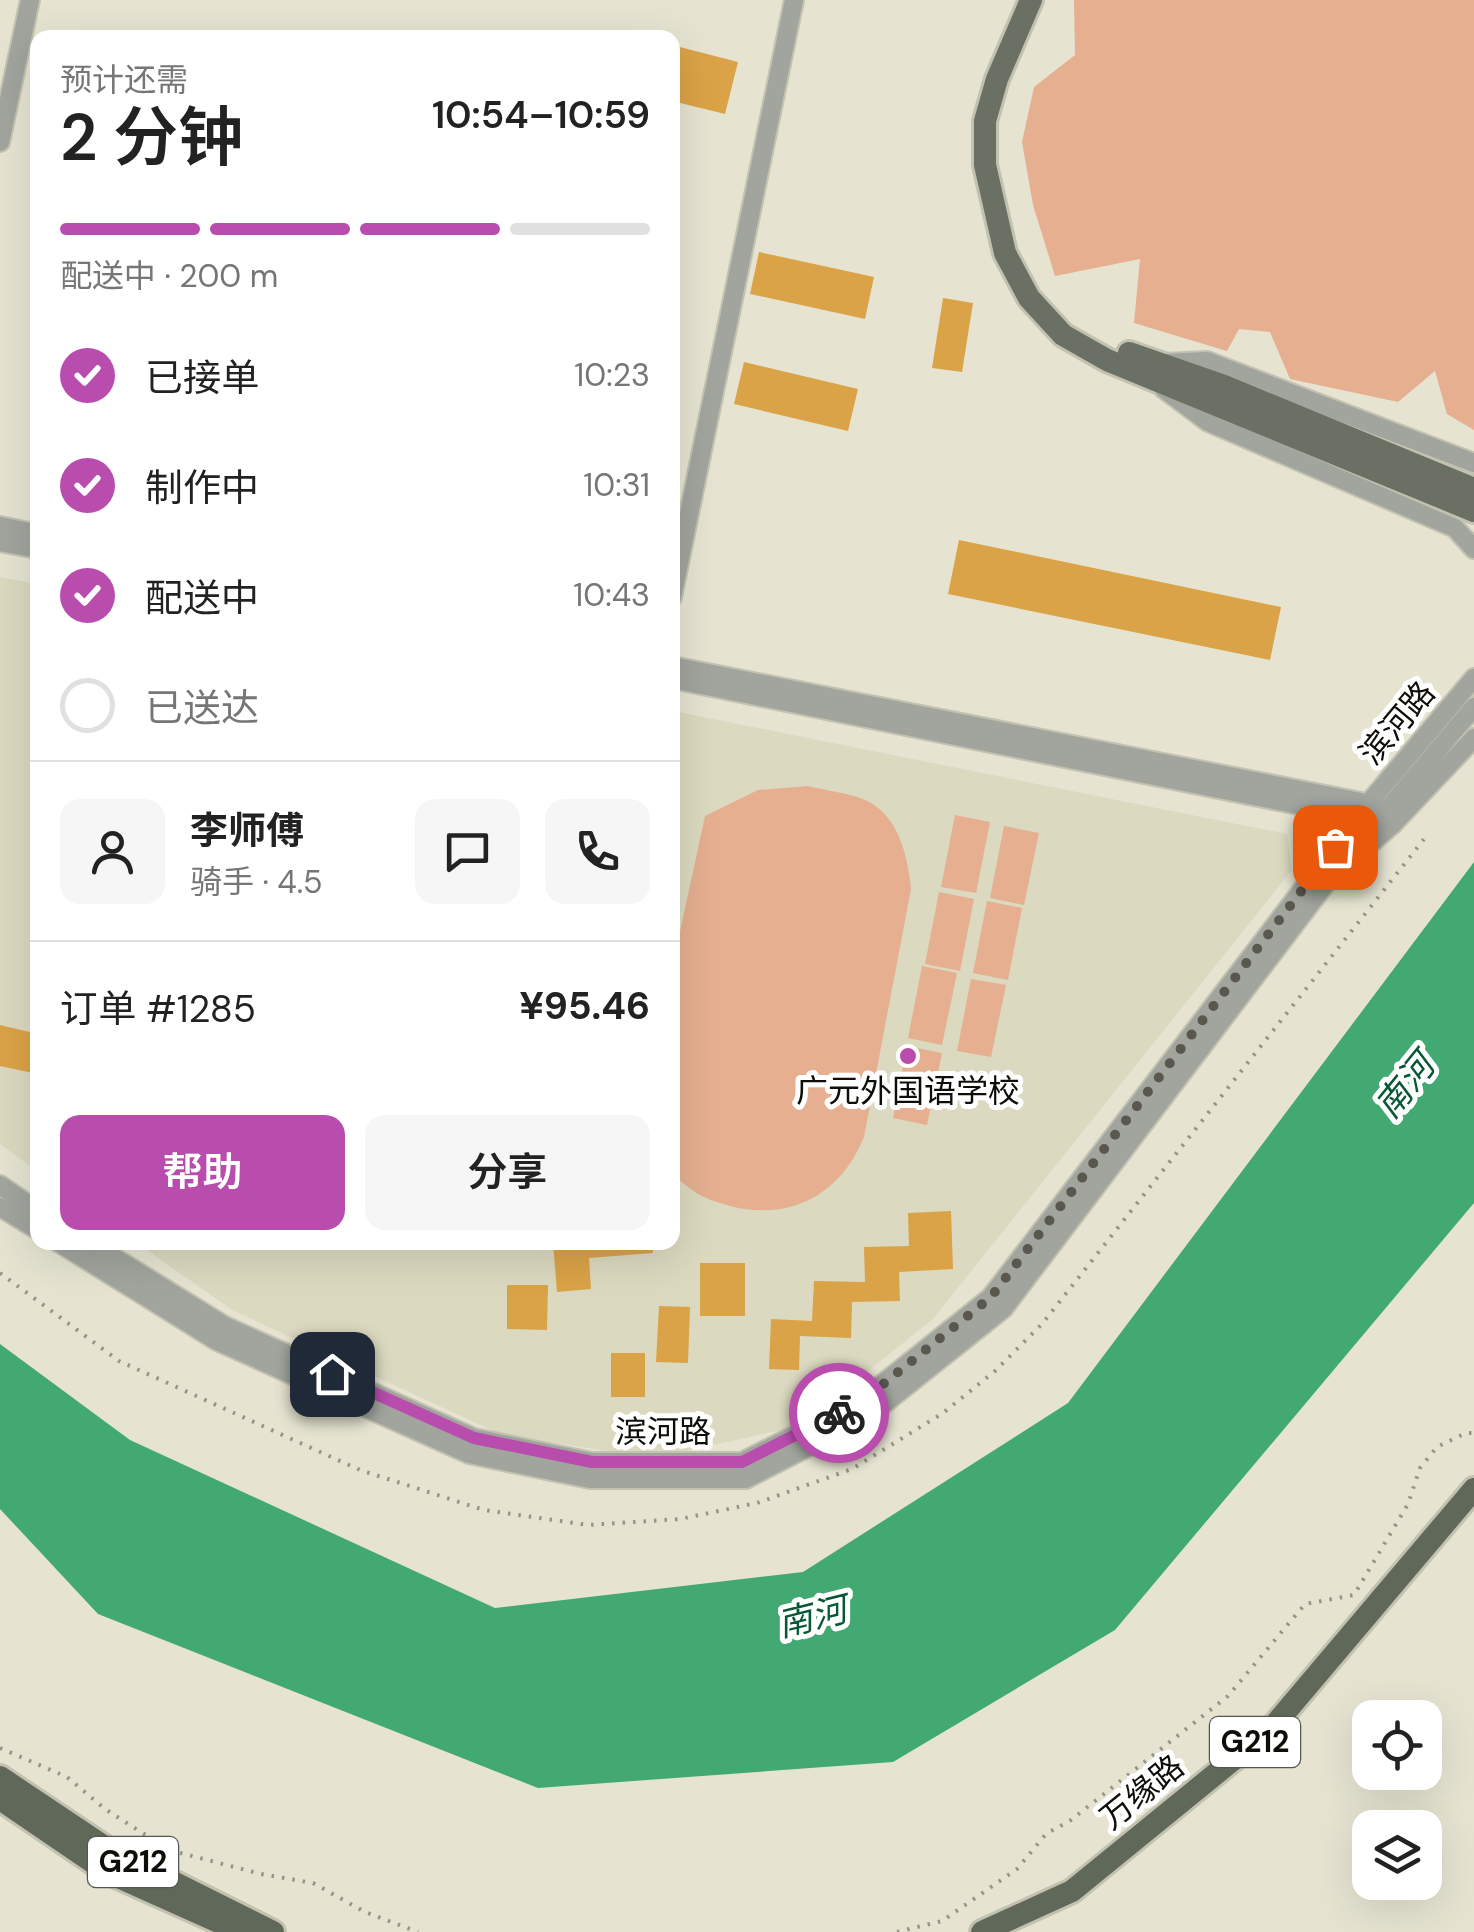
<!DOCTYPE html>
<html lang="zh">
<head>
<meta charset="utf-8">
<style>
	body { margin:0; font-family:"DM Sans","Noto Sans SC",sans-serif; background:#f6f6f6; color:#222; height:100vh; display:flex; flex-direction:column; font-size:38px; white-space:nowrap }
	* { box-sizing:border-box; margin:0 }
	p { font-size:32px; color:#767676 }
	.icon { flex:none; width:55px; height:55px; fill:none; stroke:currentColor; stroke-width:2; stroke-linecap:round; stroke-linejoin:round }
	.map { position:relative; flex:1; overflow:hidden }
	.panel { position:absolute; left:30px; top:30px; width:650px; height:1220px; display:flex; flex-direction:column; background:#fff; border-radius:20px; box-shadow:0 10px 40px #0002 }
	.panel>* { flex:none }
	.controls { position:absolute; left:1352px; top:1700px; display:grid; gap:20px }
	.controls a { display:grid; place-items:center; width:90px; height:90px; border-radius:20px; background:#fff; box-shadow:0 10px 40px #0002; font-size:50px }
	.pin { position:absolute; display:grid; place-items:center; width:85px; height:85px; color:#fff; margin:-42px; border-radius:20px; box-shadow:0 5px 15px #0006 }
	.courier { position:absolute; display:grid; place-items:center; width:100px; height:100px; margin:-50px; border:8px solid #b84dad; border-radius:50%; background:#fff; color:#222; box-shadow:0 2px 12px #0007 }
	.head em { font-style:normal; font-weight:600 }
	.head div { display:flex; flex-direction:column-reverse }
	.head { display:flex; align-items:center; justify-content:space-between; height:170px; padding:0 30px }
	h1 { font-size:65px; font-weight:600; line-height:75px }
	.bar { display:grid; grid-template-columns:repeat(4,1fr); gap:15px 10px; align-content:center; height:120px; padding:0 30px }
	.bar i { height:12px; border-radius:8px; background:#e0e0e0 }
	.bar .selected { background:#b84dad }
	.bar p { grid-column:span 4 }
	.line { display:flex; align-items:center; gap:25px; padding:0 30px; border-top:2px solid #e0e0e0 }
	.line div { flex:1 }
	.round { display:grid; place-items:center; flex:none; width:105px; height:105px; border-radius:20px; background:#f6f6f6 }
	ol { padding:0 30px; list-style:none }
	li { display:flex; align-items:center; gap:30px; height:110px }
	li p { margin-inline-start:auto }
	li .icon { padding:10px; border-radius:50%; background:#b84dad; color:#fff; stroke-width:4 }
	li:last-child { color:#767676 }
	li i { width:55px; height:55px; border:5px solid #e0e0e0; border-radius:50% }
	.action { display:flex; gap:20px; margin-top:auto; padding:20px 30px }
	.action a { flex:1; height:115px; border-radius:20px; background:#b84dad; color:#fff; font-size:40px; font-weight:600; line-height:115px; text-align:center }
	.action a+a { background:#f6f6f6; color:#222 }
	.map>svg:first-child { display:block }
	.built { fill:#dbd9bf }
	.green { fill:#e5af90 }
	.water { fill:#43a972 }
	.building { fill:#dba347 }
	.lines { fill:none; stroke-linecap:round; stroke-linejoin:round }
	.tertiary-casing { stroke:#c3c2b1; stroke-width:22 }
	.primary-casing { stroke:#c3c2b1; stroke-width:28 }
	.trunk-casing { stroke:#c3c2b1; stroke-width:28 }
	.path { stroke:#969486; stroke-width:4; stroke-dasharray:2.5 8; stroke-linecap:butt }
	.tertiary { stroke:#a1a59e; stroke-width:18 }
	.primary { stroke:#6a7164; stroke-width:22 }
	.trunk { stroke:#60685a; stroke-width:22 }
	.done { stroke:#5a584e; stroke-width:10; stroke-dasharray:0 18 }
	.route { stroke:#b84dad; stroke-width:12 }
	.poi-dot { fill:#b84dad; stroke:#fff; stroke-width:4 }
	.labels { text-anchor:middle; stroke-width:10; stroke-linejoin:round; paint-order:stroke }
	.shield { fill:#fff; stroke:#565651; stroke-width:2.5 }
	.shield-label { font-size:30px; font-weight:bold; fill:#0e0d07 }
	.street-label { font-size:32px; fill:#0e0d07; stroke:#fff }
	.poi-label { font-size:32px; fill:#0e0d07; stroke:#fff }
	.water-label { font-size:35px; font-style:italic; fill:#095834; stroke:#fff }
</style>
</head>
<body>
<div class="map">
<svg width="1474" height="1932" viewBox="0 0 1474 1932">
	<rect width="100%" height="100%" fill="#e6e4d1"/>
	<g class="built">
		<polygon points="0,577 37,584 37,1171 0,1144"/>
		<polygon points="673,711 1287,834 1292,870 933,1319 799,1426 655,1458 502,1435 232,1310 137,1243 672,1242"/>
	</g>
	<g class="green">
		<polygon points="1074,0 1474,0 1474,430 1447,414 1435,371 1398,402 1290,379 1270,332 1239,329 1227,351 1134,323 1140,259 1055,276 1033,205 1022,142 1034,87 1075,55"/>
		<path d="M808,786C826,791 854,793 871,803C900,820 908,859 911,889L864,1137C836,1206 772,1227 704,1197C693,1192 682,1182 673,1175V964L705,816L758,790Z"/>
		<polygon points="955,815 990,822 976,893 941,887"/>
		<polygon points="1004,826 1039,833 1024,905 990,898"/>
		<polygon points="939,892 974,899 960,971 925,964"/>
		<polygon points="987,901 1022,908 1008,980 973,973"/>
		<polygon points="922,966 957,973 942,1045 908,1038"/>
		<polygon points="971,979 1006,985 991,1057 957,1051"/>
		<polygon points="907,1046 942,1053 927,1125 893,1118"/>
	</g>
	<polygon class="water" points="1474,862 1474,1203 1115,1630 893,1762 538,1788 98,1614 0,1509 0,1344 130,1440 495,1608 803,1572 1068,1403"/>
	<g class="building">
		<polygon points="672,45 738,62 725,114 672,101"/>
		<polygon points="759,252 874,277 865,319 750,294"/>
		<polygon points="943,298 973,303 962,372 932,368"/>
		<polygon points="744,362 858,389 848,431 734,404"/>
		<polygon points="959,540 1281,607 1270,660 948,594"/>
		<polygon points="0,1025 38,1034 38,1074 0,1066"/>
		<polygon points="951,1211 953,1269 899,1272 900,1301 852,1302 851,1338 800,1336 799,1370 769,1369 771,1319 812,1321 814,1281 865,1282 864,1247 909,1246 908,1213"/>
		<polygon points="553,1242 652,1242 653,1253 589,1258 591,1289 557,1292"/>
		<rect x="700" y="1263" width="45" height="53"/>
		<polygon points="507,1285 548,1285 547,1330 507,1329"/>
		<polygon points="659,1306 690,1307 688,1363 656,1362"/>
		<rect x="611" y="1353" width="34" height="44"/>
	</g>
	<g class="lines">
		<defs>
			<g id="tertiary">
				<polyline points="0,142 30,0"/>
				<polyline points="1164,363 1207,361 1474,463"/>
				<polyline points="1164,389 1208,422 1455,528 1474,549"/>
				<polyline points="0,526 38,534"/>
				<polyline points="0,542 38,549"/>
				<polyline points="672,597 794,0"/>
				<polyline points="672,666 1376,805"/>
				<polyline points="672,679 1393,824"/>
				<polyline points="1362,851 1393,824 1474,738"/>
				<polyline points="0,1185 38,1211"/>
				<polyline points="0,1207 38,1230"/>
				<polyline points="58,1242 217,1341 469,1454 590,1479 746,1479 870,1415 1003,1309 1332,875 1474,707"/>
				<polyline points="89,1242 225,1326 474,1438 592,1462 742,1462 861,1401 991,1297 1368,804 1474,678"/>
			</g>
			<g id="primary">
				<polyline points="1031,0 997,79 985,121 985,165 1005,253 1029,298 1063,335 1107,360 1474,511"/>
				<polyline points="1129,353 1224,386 1474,489"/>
			</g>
			<g id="trunk">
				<polyline points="0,1777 109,1850 273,1932"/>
				<polyline points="0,1799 107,1872 241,1932"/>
				<polyline points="982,1932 1072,1891 1272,1728 1474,1489"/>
			</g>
		</defs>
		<use href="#tertiary" class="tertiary-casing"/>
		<use href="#primary" class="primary-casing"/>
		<use href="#trunk" class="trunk-casing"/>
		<g class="path">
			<polyline points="0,1273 119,1361 360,1470 484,1510 588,1525 680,1519 757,1503 852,1469 943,1413 995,1371 1042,1324 1428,834"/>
			<polyline points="0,1748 67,1777 105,1809 169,1850 261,1874 313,1883 365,1912 418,1932"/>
			<polyline points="897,1932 942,1921 1017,1869 1046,1834 1071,1820 1228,1696 1305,1604 1354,1595 1408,1504 1420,1468 1437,1447 1466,1433 1474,1433"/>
		</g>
		<use href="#tertiary" class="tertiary"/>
		<use href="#primary" class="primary"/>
		<use href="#trunk" class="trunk"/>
	</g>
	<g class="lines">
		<polyline class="done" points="839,1413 861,1402 991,1297 1335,847"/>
		<polyline class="route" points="332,1374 474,1438 592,1462 742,1462 839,1413"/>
	</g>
	<circle class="poi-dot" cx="908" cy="1056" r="10"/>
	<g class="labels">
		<g class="shield">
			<rect x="1210" y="1717" width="90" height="50" rx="8"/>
			<rect x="88" y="1837" width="90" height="50" rx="8"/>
		</g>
		<g class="shield-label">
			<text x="1255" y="1752">G212</text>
			<text x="133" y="1872">G212</text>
		</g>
		<g class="street-label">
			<text transform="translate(1397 723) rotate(-50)" y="11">滨河路</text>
			<text x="663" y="1443">滨河路</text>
			<text transform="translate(1142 1792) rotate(-39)" y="11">万缘路</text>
		</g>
		<g class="poi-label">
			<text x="908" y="1102">广元外国语学校</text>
		</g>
		<g class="water-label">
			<text transform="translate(1405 1086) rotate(-51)" y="12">南河</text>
			<text transform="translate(812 1617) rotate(-14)" y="12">南河</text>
		</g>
	</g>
</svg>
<div class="controls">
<a><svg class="icon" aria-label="locate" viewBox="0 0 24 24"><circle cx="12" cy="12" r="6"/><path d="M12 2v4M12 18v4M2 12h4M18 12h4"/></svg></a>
<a><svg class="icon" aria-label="layers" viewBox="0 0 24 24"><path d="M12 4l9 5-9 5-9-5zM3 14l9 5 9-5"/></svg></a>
</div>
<div class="pin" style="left:1335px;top:847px;background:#ea580c"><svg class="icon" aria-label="bag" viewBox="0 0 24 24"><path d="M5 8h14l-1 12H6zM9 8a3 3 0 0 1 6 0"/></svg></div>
<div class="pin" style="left:332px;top:1374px;background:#1f2937"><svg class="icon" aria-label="home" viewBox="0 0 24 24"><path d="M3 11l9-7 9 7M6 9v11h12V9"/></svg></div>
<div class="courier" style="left:839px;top:1413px"><svg class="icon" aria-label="bike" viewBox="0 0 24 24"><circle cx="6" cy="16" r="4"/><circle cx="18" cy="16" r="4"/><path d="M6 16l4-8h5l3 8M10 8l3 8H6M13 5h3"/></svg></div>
<section class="panel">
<div class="head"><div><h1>2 分钟</h1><p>预计还需</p></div><em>10:54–10:59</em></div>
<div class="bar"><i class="selected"></i><i class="selected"></i><i class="selected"></i><i></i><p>配送中 · 200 m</p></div>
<ol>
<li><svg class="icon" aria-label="check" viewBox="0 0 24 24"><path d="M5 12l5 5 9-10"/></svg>已接单<p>10:23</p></li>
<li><svg class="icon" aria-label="check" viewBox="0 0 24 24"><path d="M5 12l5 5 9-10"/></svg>制作中<p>10:31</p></li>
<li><svg class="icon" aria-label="check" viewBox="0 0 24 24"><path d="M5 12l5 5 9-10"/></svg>配送中<p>10:43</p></li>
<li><i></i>已送达</li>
</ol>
<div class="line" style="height:180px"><a class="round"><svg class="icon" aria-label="person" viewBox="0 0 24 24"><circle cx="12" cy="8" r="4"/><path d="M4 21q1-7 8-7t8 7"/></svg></a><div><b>李师傅</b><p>骑手 · 4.5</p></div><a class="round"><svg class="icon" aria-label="chat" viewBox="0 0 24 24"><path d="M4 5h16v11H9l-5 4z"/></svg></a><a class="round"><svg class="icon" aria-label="phone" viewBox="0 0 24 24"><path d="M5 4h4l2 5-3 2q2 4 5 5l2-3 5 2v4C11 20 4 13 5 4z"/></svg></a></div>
<div class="line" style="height:130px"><div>订单 #1285</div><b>¥95.46</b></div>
<div class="action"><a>帮助</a><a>分享</a></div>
</section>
</div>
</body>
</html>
